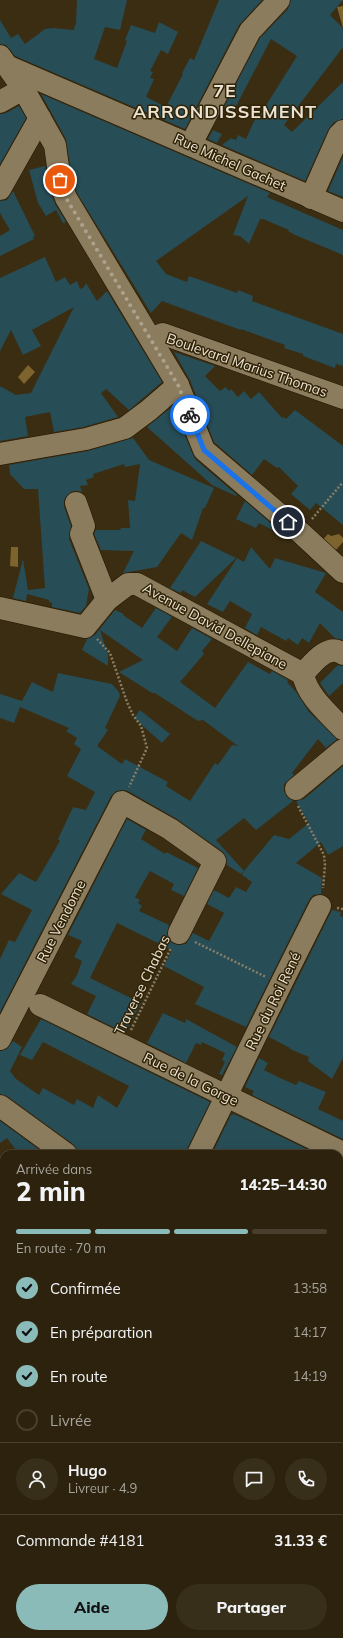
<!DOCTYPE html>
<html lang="fr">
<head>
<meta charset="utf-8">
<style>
	body { margin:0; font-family:Mulish,sans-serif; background:#382f1b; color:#f1f3f6; height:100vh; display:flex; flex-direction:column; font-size:15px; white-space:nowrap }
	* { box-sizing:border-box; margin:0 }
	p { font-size:13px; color:#a6a49d }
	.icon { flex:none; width:22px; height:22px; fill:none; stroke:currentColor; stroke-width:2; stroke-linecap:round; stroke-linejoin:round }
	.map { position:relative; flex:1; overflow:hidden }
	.panel { position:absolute; left:0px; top:1150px; width:343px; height:488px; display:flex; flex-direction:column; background:#2c220d; border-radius:12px 12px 0 0; box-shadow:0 4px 16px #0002,0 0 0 1px #483f2e }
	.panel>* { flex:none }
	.pin { position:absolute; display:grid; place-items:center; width:34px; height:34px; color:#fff; margin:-17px; border:2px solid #fff; border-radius:50%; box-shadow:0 1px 4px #0007 }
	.courier { position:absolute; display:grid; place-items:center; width:40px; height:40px; margin:-20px; border:3px solid #1a73e8; border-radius:50%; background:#fff; color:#222; box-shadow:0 1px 5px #0007 }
	.head em { font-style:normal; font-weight:800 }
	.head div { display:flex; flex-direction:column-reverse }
	.head { display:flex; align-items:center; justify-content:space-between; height:68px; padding:0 16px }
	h1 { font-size:26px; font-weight:800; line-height:30px }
	.bar { display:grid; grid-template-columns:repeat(4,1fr); gap:6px 4px; align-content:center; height:48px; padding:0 16px }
	.bar i { height:5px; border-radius:3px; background:#483f2e }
	.bar .active { background:#8bbbb9 }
	.bar p { grid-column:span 4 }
	.line { display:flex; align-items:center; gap:10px; padding:0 16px; border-top:1px solid #483f2e }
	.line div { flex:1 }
	.round { display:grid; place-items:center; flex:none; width:42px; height:42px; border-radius:21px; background:#382f1b }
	ol { padding:0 16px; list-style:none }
	li { display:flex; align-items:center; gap:12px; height:44px }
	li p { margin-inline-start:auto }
	li .icon { padding:4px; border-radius:50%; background:#8bbbb9; color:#111; stroke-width:4 }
	li:last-child { color:#a6a49d }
	li i { width:22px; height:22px; border:2px solid #483f2e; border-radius:50% }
	.cta { display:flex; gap:8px; margin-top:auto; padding:8px 16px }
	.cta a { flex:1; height:46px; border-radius:24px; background:#8bbbb9; color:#111; font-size:16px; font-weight:800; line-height:46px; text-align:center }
	.cta a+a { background:#382f1b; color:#f1f3f6 }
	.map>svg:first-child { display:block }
	.water { fill:#7d642e }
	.building { fill:#274d57 }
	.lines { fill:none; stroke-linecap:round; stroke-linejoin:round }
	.minor-casing { stroke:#211500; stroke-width:23 }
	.path { stroke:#897e67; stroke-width:2.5; stroke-dasharray:2 2; stroke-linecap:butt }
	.minor { stroke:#8b7c5e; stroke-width:22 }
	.done { stroke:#aca38e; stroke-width:4; stroke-dasharray:0 7.2 }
	.route { stroke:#1a73e8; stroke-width:5 }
	.labels { text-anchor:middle; stroke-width:3; stroke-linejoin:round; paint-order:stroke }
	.street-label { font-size:14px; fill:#eae2d2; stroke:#302306 }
	.district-label { font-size:18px; font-weight:bold; letter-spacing:1px; fill:#eae2d2; stroke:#302306 }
</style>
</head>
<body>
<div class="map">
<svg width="343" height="1638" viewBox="0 0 343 1638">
	<rect width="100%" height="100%" fill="#3a2d11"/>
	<g class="water">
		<polygon points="343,6 343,28 337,7"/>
		<polygon points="28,365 35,372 24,384 18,377"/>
		<polygon points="328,534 331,536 339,534 343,538 343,542 335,551 321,542"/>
		<polygon points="11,547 18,547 18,567 10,566"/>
	</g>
	<g class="building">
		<polygon points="77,0 127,0 120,30 105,27 94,59 117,68 127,41 125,40 131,25 155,33 159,22 178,32 168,54 161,50 150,71 153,72 150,78 154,79 146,97 166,107 183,74 182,73 190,58 194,60 219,0 262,0 239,25 185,129 15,56 6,45 0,44 0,20 11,38 18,34 25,44 45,29 53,28 74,30 75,24 76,25"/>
		<polygon points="291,0 343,0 330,15 343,28 343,47 284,125 292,132 343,82 343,119 334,122 328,130 305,181 222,145 231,138 236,140 238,135 246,139 255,119 260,115 297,56 271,39 233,112 224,107 260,38 288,9"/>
		<polygon points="41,94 270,193 267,197 343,230 343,255 295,235 288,231 289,230 263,219 260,219 249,244 240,236 233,235 248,196 156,261 166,274 187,282 189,276 237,293 238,290 253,296 252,301 343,334 343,366 336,364 335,368 303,356 303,354 284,348 285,345 241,329 241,330 227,325 162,301 151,313 77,193 72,178 66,139"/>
		<polygon points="19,106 26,118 0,164 0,114 6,113"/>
		<polygon points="213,130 222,134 217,143 208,139"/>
		<polygon points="343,157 343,197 328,191"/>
		<polygon points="45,166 48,185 55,204 66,222 63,223 56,210 46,216 38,203 29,170"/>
		<polygon points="13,191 35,236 33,237 34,239 0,256 0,236 10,230 0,213 0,201 7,200"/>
		<polygon points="45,257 56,282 65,277 70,285 77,281 80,289 84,287 86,283 97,301 107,291 162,382 129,410 106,389 101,393 118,417 83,427 54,432 50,412 25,417 28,436 0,441 0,386 16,395 31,393 74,307 32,330 41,346 23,355 11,330 0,351 0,278"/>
		<polygon points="174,352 215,366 205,376 220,391 226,387 229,391 231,389 238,397 244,391 251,399 259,392 282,418 284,417 286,419 295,410 343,446 343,525 316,503 310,510 291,494 298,486 279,467 277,468 264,459 252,475 214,442 190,380"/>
		<polygon points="173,406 193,455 196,460 237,495 236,496 212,485 147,427"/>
		<polygon points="133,438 149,460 214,488 205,508 203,508 192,540 181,533 157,567 123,573 134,551 101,550 94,534 96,530 120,530 121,528 130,528 128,500 135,501 140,464 125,467 124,464 93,474 94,477 86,480 88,485 80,486 82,492 78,491 72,491 67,495 64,500 64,507 71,526 69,539 89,589 86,606 80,613 52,607 52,603 49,602 49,600 27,594 26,601 13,598 23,559 28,590 45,588 38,489 24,489 10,474 9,465 88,451"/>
		<polygon points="245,501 288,538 259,523 256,528 236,519"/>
		<polygon points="201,541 236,558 195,597 182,590 181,593 170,588"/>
		<polygon points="251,547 270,569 275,558 326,573 315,592 343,612 343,640 335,638 320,623 309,643 302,638 298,645 288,638 286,641 261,627 257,635 245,628 252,614 230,601 223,612 207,604 237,558 244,562"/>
		<polygon points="156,608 172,617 157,637 177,651 192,628 212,639 202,651 204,654 180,682 215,708 248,662 270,674 272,671 288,680 287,682 296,692 309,712 337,739 326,748 318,739 292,773 294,775 284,784 284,791 287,797 293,801 256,830 244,818 216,840 244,871 274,835 289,839 309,823 296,801 304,799 343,766 343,846 328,855 321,842 296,863 322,878 321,894 313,895 309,900 246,1027 195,1004 204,987 164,966 172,950 117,923 90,978 141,1003 125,1033 87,1014 96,996 71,984 77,975 82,961 74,957 82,941 68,935 127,819 146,830 141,839 165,854 166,852 198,868 184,896 171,890 174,884 150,871 135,897 140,900 138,903 142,906 139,911 169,925 167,934 169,940 174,944 179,945 186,944 193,933 209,941 224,913 207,904 214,890 229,898 236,887 246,892 252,882 242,875 244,871 241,874 227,865 226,856 222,851 177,819 128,791 122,790 116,791 111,796 0,1012 0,959 9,940 15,942 32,910 1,894 19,873 36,882 60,841 58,839 73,807 86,810 95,792 67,776 81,749 74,744 77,738 66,731 69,728 20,707 14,723 0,718 0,694 22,701 32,682 53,692 58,673 112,684 119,692 120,696 105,728 108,730 97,746 122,764 125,759 168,782 166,786 190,801 215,763 218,765 232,745 238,746 203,720 198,721 155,693 152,693 119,672 143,660 100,630 108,655 108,666 82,650 87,639 95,635 115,610 124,614 123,615 142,628"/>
		<polygon points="338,665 343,666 343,683 329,696 320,683"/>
		<polygon points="140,710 170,734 162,743 134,718"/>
		<polygon points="332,910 341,912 340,916 343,917 343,1058 332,1079 308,1061 309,1057 290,1049 290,1048 269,1037"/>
		<polygon points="163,1013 185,1023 186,1019 237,1047 222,1075 219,1074 225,1062 222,1060 225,1053 202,1042 201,1045 196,1043 186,1063 147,1043"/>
		<polygon points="41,1019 210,1102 187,1149 186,1154 78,1154 77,1149 73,1144 7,1096 0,1094 0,1051 7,1049 13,1041 22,1047 10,1071 16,1079 39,1095 43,1088 74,1105 77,1099 93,1108 98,1095 117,1108 129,1086 43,1042 32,1060 20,1055"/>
		<polygon points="259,1058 268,1063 264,1070 280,1078 296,1085 299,1081 326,1092 318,1109 343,1121 343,1139 252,1095 254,1091 245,1087"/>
		<polygon points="234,1114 317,1154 212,1154 231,1115"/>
		<polygon points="0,1121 45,1154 19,1154 7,1138 0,1143"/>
	</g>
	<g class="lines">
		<defs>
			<g id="minor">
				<polyline points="0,56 24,90 55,145 60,181 66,198 178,385 204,450 301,533 343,572"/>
				<polyline points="7,66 343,211"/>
				<polyline points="0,102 23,89"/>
				<polyline points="191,144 250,31 279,0"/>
				<polyline points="0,189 40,118"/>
				<polyline points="311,198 339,135 343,131"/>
				<polyline points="151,339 163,334 343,398"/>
				<polyline points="0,454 86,439 125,428 149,410 178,385"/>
				<polyline points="76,503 84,526 81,534 107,600"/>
				<path d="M0,608L85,627L107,600L128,584H137L303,674C312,664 328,642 343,654"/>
				<path d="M303,674C307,696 328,713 343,729"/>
				<polyline points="296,789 343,750"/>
				<polyline points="40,1005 343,1153"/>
				<polyline points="0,1039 122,802 170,829 215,861 179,933"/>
				<polyline points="0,1106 66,1154"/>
				<polyline points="198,1154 281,984 320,906"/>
				<polyline points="339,1262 343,1257"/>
				<polyline points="0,1307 4,1317"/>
				<polyline points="0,1429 4,1434"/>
				<polyline points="339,1522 343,1516"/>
				<polyline points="0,1603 4,1602"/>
				<polyline points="148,1634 152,1638"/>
				<polyline points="253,1638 256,1634"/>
			</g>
		</defs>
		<use href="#minor" class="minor-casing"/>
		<g class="path">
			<polyline points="312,519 343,482"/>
			<polyline points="97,639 110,653 127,702 133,715 141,726 147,748 129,787"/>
			<polyline points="298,806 324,855 325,865 323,888"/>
			<polyline points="337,908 343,909"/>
			<polyline points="195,942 266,977"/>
			<polyline points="131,1030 171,948"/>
		</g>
		<use href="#minor" class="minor"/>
	</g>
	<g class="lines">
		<polyline class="done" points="60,180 66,198 178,385 190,415"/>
		<polyline class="route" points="190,415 204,450 288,522"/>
	</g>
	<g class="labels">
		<g class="street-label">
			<text transform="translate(230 162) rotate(24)" y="5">Rue Michel Gachet</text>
			<text transform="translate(247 365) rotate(19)" y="5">Boulevard Marius Thomas</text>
			<text transform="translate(215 626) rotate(29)" y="5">Avenue David Dellepiane</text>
			<text transform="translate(61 921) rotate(-63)" y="5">Rue Vendome</text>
			<text transform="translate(142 985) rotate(-64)" y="5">Traverse Chabas</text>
			<text transform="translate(273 1001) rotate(-64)" y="5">Rue du Roi René</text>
			<text transform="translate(191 1079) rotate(26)" y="5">Rue de la Gorge</text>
		</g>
		<g class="district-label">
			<text x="225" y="97">7E<tspan x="225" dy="21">ARRONDISSEMENT</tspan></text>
		</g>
	</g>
</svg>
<div class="pin" style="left:60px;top:180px;background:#ea580c"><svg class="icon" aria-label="bag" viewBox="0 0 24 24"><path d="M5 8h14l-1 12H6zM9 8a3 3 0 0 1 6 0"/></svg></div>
<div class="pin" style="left:288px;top:522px;background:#1f2937"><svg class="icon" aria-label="home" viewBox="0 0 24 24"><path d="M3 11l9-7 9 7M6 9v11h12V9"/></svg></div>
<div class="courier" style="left:190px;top:415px"><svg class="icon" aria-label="bike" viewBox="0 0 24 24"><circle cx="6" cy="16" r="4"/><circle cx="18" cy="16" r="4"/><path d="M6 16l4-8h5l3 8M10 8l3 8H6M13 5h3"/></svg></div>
<section class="panel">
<div class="head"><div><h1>2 min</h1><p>Arrivée dans</p></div><em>14:25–14:30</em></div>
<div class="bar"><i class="active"></i><i class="active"></i><i class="active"></i><i></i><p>En route · 70 m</p></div>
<ol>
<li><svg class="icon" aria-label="check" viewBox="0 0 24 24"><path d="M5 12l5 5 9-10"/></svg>Confirmée<p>13:58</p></li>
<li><svg class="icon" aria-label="check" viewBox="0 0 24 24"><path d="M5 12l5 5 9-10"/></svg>En préparation<p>14:17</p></li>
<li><svg class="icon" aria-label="check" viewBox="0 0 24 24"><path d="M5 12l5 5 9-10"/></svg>En route<p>14:19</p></li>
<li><i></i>Livrée</li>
</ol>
<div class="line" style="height:72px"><a class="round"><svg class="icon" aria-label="person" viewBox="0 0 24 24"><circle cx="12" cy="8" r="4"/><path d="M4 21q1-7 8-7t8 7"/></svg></a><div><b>Hugo</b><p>Livreur · 4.9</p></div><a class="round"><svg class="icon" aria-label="chat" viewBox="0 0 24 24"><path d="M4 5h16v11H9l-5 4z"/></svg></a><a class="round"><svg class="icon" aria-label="phone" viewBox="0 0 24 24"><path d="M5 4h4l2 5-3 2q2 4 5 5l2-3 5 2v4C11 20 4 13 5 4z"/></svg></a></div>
<div class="line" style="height:52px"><div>Commande #4181</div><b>31.33 €</b></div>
<div class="cta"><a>Aide</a><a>Partager</a></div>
</section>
</div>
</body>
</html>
